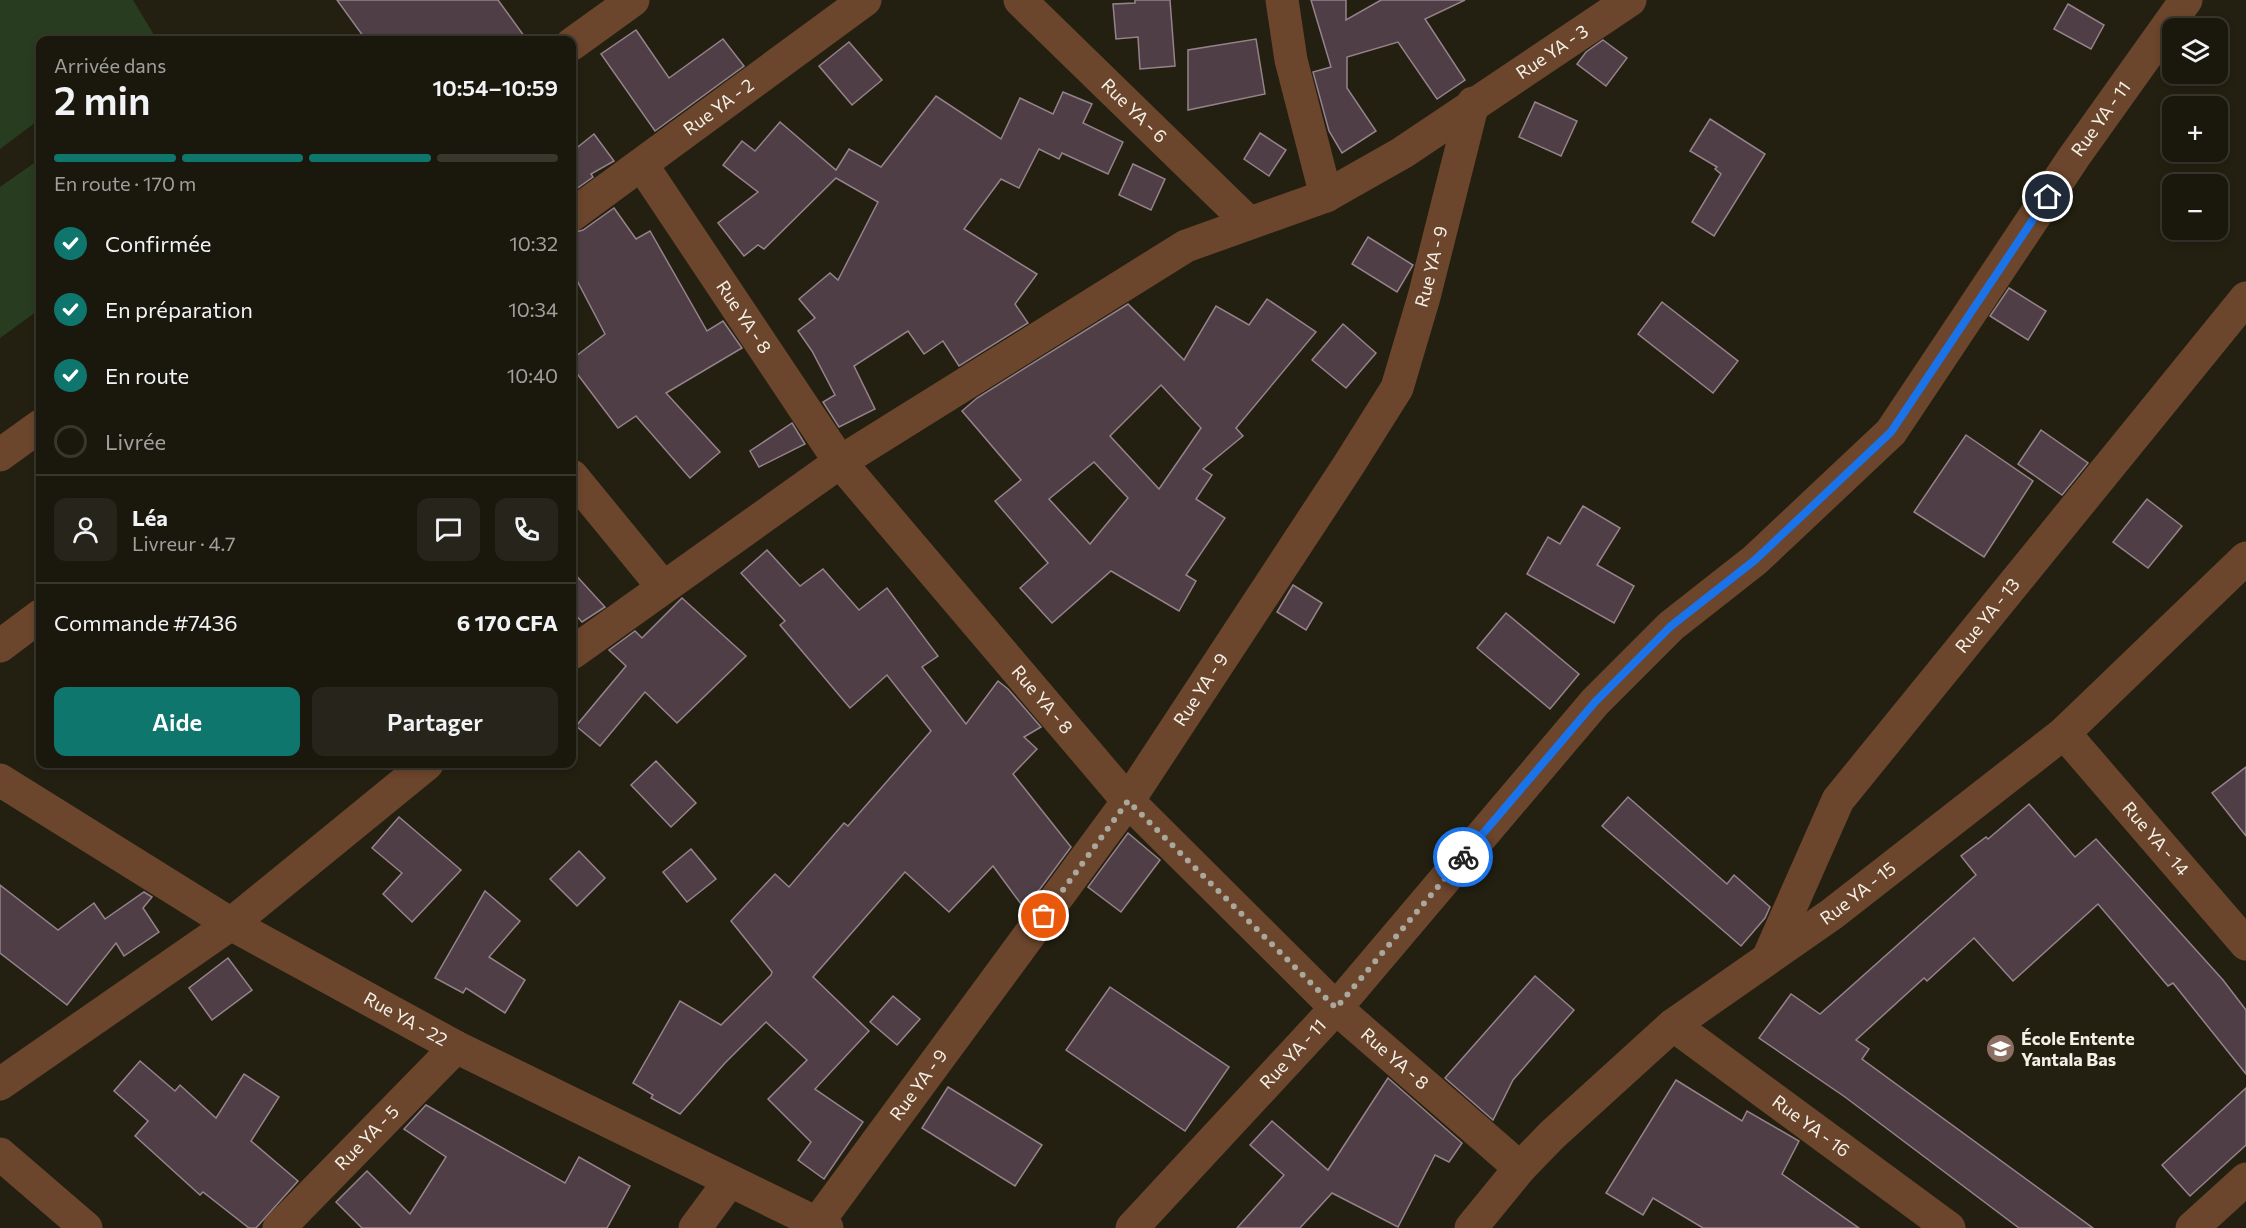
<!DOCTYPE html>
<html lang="fr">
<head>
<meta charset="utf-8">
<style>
	body { margin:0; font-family:Commissioner,sans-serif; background:#27251b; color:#f1f3f6; height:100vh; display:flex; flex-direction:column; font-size:22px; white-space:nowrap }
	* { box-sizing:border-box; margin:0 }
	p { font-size:20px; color:#9fa09d }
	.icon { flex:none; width:33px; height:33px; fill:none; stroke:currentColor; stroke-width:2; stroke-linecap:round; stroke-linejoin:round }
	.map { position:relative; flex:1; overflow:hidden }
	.panel { position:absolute; left:36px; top:36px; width:540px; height:732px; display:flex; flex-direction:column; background:#1a180d; border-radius:12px; box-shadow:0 3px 9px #0003,0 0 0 2px #38372e }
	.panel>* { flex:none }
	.tools { position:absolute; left:2162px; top:18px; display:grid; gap:12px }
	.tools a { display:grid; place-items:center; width:66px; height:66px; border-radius:12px; background:#1a180d; box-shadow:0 3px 9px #0003,0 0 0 2px #38372e; font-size:30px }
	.pin { position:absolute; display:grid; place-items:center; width:51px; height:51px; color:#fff; margin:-26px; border:3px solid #fff; border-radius:50%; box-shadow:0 2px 6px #0007 }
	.courier { position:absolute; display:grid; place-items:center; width:60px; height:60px; margin:-30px; border:4px solid #1a73e8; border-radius:50%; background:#fff; color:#222; box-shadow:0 2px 8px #0007 }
	.overview em { font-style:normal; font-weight:600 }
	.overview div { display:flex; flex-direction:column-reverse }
	.overview { display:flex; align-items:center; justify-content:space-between; height:102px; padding:0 18px }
	h1 { font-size:39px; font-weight:600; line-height:45px }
	.bar { display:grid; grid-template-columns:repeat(4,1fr); gap:9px 6px; align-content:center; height:72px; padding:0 18px }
	.bar i { height:8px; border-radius:4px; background:#38372e }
	.bar .on { background:#0f766e }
	.bar p { grid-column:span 4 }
	.line { display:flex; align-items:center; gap:15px; padding:0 18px; border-top:2px solid #38372e }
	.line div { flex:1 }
	.round { display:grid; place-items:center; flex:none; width:63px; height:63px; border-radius:12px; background:#27251b }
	ol { padding:0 18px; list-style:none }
	li { display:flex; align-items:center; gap:18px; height:66px }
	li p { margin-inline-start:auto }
	li .icon { padding:6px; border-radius:50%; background:#0f766e; color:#fff; stroke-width:4 }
	li:last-child { color:#9fa09d }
	li i { width:33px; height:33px; border:3px solid #38372e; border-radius:50% }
	.action { display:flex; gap:12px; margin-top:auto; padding:12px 18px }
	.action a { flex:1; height:69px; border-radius:12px; background:#0f766e; color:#fff; font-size:24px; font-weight:600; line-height:69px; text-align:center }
	.action a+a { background:#27251b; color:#f1f3f6 }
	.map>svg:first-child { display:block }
	.green { fill:#283d1f }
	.building { fill:#4f3e46; stroke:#96828b; stroke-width:1.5; fill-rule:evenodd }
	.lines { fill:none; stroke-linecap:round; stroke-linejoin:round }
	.minor { stroke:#6b452c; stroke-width:33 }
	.done { stroke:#aaa89c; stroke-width:6; stroke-dasharray:0 10.8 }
	.route { stroke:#1a73e8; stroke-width:8 }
	.labels { text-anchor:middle; stroke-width:4.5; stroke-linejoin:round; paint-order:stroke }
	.street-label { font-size:18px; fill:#f3f1e7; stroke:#232011 }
	.poi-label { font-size:18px; font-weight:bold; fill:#f3f1e7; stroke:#232011; text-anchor:start }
</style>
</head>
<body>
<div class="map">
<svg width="2246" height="1228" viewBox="0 0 2246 1228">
	<rect width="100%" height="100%" fill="#232011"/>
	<g class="green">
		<polygon points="0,0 133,0 154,35 147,40 40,40 40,119 0,149"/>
		<polygon points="40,159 40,309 0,338 0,187"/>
	</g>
	<g class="building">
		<polygon points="337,0 498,0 527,40 366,40"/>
		<polygon points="1135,0 1170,0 1175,66 1140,69 1138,37 1116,39 1113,4 1135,3"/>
		<polygon points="1311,0 1346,0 1346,20 1381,0 1465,0 1425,19 1465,80 1437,99 1398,42 1347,57 1347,88 1376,131 1342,153 1329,131 1313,72 1331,67"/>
		<polygon points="2068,4 2104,25 2091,49 2054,29"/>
		<polygon points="636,30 669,78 723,39 744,66 655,131 601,54"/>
		<polygon points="1256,39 1265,94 1188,110 1188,50"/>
		<polygon points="1603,40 1627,58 1606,86 1577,64 1586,52"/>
		<polygon points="849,42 882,80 852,105 819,66"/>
		<polygon points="1063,92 1092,104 1083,123 1123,142 1108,174 1062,153 1059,159 1039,149 1019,188 1001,179 964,229 1037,274 1015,304 1028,323 959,366 943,341 924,354 908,331 854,366 875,409 839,427 823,402 835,395 812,351 798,331 815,318 799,299 830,273 838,280 878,202 836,178 764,249 758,245 744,256 718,223 758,192 723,165 742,141 755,151 780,122 836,170 849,149 881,167 936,96 1001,139 1020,98 1053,114"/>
		<polygon points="1535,102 1577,121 1561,156 1519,137"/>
		<polygon points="1710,119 1765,154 1714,236 1692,222 1721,174 1715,169 1717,167 1690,151"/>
		<polygon points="1260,133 1286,150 1269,176 1244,159"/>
		<polygon points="594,134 614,161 591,174 593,177 572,192 572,146 574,150"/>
		<polygon points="1133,164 1165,179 1151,210 1119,195"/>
		<polygon points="614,208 636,239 650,231 707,331 723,321 742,348 666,393 720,452 690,478 636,416 618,428 572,367 572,359 605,334 572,271 572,233 583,230"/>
		<polygon points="1368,237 1413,265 1397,292 1352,264"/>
		<polygon points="2009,288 2046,311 2028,340 1990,316"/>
		<path d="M1267,299L1316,332L1236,428L1243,436L1203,469L1212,475L1196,499L1225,518L1186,575L1196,581L1179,611L1111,571L1052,623L1020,588L1048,563L995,501L1021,480L962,411L977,398L1128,304L1184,360L1216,306L1249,325ZM1161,385L1201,428L1159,489L1110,436ZM1094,462L1128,498L1090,544L1049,499Z"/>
		<polygon points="1662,302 1738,361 1713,393 1638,334"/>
		<polygon points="1343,324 1376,353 1346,388 1312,360"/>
		<polygon points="792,423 805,444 759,467 750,451"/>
		<polygon points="2041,430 2088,463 2062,495 2018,464"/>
		<polygon points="1966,435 2033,481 1984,557 1914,512"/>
		<polygon points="2147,499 2182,526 2148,568 2113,542"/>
		<polygon points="1583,506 1620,528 1597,565 1634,586 1614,623 1527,574 1548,537 1560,544"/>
		<polygon points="767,550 800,586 823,569 859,610 887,588 938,656 922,667 966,724 998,681 1008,689 1041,727 1024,737 1037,749 1013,774 1071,847 1040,889 1021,904 993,866 949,912 905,872 813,977 869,1031 815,1089 863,1122 824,1179 798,1160 811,1142 768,1099 807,1060 766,1022 725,1063 680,1114 651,1098 653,1095 633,1083 680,1001 721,1025 771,975 772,972 731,921 775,874 789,887 844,823 848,826 931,731 887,675 850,708 780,625 785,621 741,573"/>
		<polygon points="572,571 605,607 582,622 572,611"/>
		<polygon points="1293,585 1322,603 1306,630 1277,612"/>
		<polygon points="682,598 746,656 677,723 645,692 600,746 576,726 626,666 609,650 635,631 642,638"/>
		<polygon points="1506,613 1579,674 1550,709 1477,648"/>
		<polygon points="656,761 696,803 671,827 631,785"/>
		<polygon points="2246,767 2246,836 2212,793"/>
		<polygon points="1628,797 1727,884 1734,875 1770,907 1765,918 1741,946 1602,826"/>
		<polygon points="2029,804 2075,857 2096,839 2223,980 2246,1010 2246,1074 2173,983 2168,986 2098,904 2013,981 1974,938 1927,981 1924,978 1856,1040 1869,1049 1862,1059 2093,1228 2019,1228 1845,1097 1759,1038 1791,994 1820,1014 1976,875 1961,856 1986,837 1988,839"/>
		<polygon points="399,817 461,870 412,922 383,894 402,873 372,848"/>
		<polygon points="1128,833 1160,860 1121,912 1088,887"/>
		<polygon points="691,849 716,879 687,902 663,872"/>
		<polygon points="579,851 605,878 577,906 550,879"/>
		<polygon points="0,885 58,930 94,903 105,919 144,892 152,897 143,908 159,932 124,956 116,943 67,1005 0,953"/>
		<polygon points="485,891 520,921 489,957 525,980 505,1013 466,988 463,993 435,978"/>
		<polygon points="228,958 252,990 212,1020 189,988"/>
		<polygon points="1535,976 1574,1010 1513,1080 1493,1120 1445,1078"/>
		<polygon points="1110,987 1229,1067 1185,1131 1066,1050"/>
		<polygon points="893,996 920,1019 897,1045 870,1022"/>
		<polygon points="140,1061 175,1091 180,1085 216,1118 244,1074 279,1097 251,1141 298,1181 256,1228 249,1228 203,1192 200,1195 135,1136 148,1121 114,1091"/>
		<polygon points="1388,1078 1462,1143 1449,1162 1435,1155 1398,1227 1332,1193 1300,1228 1237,1228 1284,1175 1250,1145 1272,1121 1328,1170"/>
		<polygon points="1676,1080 1742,1121 1747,1111 1799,1141 1782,1174 1859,1228 1703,1228 1653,1198 1643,1215 1606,1193"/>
		<polygon points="948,1087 1042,1145 1015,1186 922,1128"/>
		<polygon points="2246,1088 2246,1145 2190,1196 2162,1165"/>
		<polygon points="426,1105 565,1183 579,1157 630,1186 607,1228 362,1228 336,1202 367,1171 410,1214 446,1157 404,1129"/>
	</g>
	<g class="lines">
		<g class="minor">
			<path id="s1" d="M1020,0L1248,222"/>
			<polyline points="1282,0 1291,60 1326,196"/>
			<polyline points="572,44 633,0"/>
			<path id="s2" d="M642,165L840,462L1128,801L1336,1008L1520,1168"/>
			<path id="s3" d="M572,215L865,0"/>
			<polyline points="0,455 40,426"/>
			<polyline points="572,476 663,587"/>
			<polyline points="0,646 40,616"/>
			<path id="s4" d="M572,653L840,462L1186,246L1326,196L1402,153L1630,0"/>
			<path id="s5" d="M2064,733L2246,944"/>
			<path id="s6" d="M0,780L231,924L456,1047L827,1228"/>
			<path id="s7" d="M1769,956L1838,800L2246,298"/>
			<path id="s8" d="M1673,1025L1949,1228"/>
			<polyline points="0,1084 231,924 427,764"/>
			<polyline points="0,1154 86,1228"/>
			<path id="s9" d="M818,1222L1128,801L1348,466L1397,388L1424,297L1473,103"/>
			<path id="s10" d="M279,1228L456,1047"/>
			<polyline points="695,1228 729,1182"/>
			<path id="s11" d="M1132,1228L1336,1008L1595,702L1671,626L1755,560L1891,432L2074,157L2186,0"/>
			<path id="s12" d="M1471,1228L1520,1168L1552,1135L1673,1025L1832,914L2064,733L2246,558"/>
			<polyline points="2192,1228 2246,1179"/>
		</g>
	</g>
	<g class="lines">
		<polyline class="done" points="1044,916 1128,801 1336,1008 1463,857"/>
		<polyline class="route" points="1463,857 1595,702 1671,626 1755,560 1891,432 2048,197"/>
	</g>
	<defs>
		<symbol id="school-disc" viewBox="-11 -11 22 22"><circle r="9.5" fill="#8d6e63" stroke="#232011"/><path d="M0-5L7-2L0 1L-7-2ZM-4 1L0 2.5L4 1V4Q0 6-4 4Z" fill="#fff"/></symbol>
	</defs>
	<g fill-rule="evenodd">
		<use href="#school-disc" x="1984" y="1032" width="33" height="33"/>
	</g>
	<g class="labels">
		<g class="street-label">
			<text dy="6" stroke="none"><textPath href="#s4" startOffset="1154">Rue YA - 3</textPath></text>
			<text dy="6" stroke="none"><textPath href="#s3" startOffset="182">Rue YA - 2</textPath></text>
			<text dy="6" stroke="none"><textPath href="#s1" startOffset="159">Rue YA - 6</textPath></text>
			<text dy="6" stroke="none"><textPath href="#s11" startOffset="1479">Rue YA - 11</textPath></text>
			<text dy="6" stroke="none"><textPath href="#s9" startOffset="1142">Rue YA - 9</textPath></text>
			<text dy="6" stroke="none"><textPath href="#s2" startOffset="183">Rue YA - 8</textPath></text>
			<text dy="6" stroke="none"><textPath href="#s7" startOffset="408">Rue YA - 13</textPath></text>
			<text dy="6" stroke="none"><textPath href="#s9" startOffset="656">Rue YA - 9</textPath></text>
			<text dy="6" stroke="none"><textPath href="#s2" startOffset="669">Rue YA - 8</textPath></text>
			<text dy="6" stroke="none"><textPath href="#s5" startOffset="140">Rue YA - 14</textPath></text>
			<text dy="6" stroke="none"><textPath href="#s12" startOffset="514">Rue YA - 15</textPath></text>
			<text dy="6" stroke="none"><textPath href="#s6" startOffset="471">Rue YA - 22</textPath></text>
			<text dy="6" stroke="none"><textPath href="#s11" startOffset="237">Rue YA - 11</textPath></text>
			<text dy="6" stroke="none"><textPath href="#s2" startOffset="1173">Rue YA - 8</textPath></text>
			<text dy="6" stroke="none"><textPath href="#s9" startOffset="170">Rue YA - 9</textPath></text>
			<text dy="6" stroke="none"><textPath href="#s8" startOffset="171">Rue YA - 16</textPath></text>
			<text dy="6" stroke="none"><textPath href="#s10" startOffset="126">Rue YA - 5</textPath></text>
		</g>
		<g class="poi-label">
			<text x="2021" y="1045">École Entente<tspan x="2021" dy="21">Yantala Bas</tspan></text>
		</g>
	</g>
</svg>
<div class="tools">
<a><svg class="icon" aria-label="layers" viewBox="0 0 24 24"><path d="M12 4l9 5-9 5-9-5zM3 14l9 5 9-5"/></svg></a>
<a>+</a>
<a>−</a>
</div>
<div class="pin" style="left:1044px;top:916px;background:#ea580c"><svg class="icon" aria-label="bag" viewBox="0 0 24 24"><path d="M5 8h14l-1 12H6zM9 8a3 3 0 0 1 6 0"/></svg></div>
<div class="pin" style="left:2048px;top:197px;background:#1f2937"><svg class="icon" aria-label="home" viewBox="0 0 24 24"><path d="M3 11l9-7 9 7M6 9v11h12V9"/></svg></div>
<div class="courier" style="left:1463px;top:857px"><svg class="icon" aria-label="bike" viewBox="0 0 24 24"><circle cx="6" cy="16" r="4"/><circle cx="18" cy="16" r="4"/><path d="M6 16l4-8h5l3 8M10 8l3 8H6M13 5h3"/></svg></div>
<section class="panel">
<div class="overview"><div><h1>2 min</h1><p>Arrivée dans</p></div><em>10:54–10:59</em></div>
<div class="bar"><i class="on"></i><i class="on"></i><i class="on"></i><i></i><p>En route · 170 m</p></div>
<ol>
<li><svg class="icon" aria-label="check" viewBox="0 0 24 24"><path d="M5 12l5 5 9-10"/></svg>Confirmée<p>10:32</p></li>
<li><svg class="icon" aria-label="check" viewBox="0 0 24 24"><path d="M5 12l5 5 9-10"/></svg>En préparation<p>10:34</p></li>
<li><svg class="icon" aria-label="check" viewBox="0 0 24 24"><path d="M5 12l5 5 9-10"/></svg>En route<p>10:40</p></li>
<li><i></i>Livrée</li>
</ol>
<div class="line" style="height:108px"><a class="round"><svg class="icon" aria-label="person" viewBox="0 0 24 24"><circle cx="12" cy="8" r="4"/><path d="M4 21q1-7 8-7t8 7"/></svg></a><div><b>Léa</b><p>Livreur · 4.7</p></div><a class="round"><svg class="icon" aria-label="chat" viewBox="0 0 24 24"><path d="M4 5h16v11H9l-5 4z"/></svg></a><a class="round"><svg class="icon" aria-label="phone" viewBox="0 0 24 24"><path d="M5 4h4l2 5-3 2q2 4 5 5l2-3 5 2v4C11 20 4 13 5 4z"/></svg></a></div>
<div class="line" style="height:78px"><div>Commande #7436</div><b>6 170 CFA</b></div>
<div class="action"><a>Aide</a><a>Partager</a></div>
</section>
</div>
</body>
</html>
